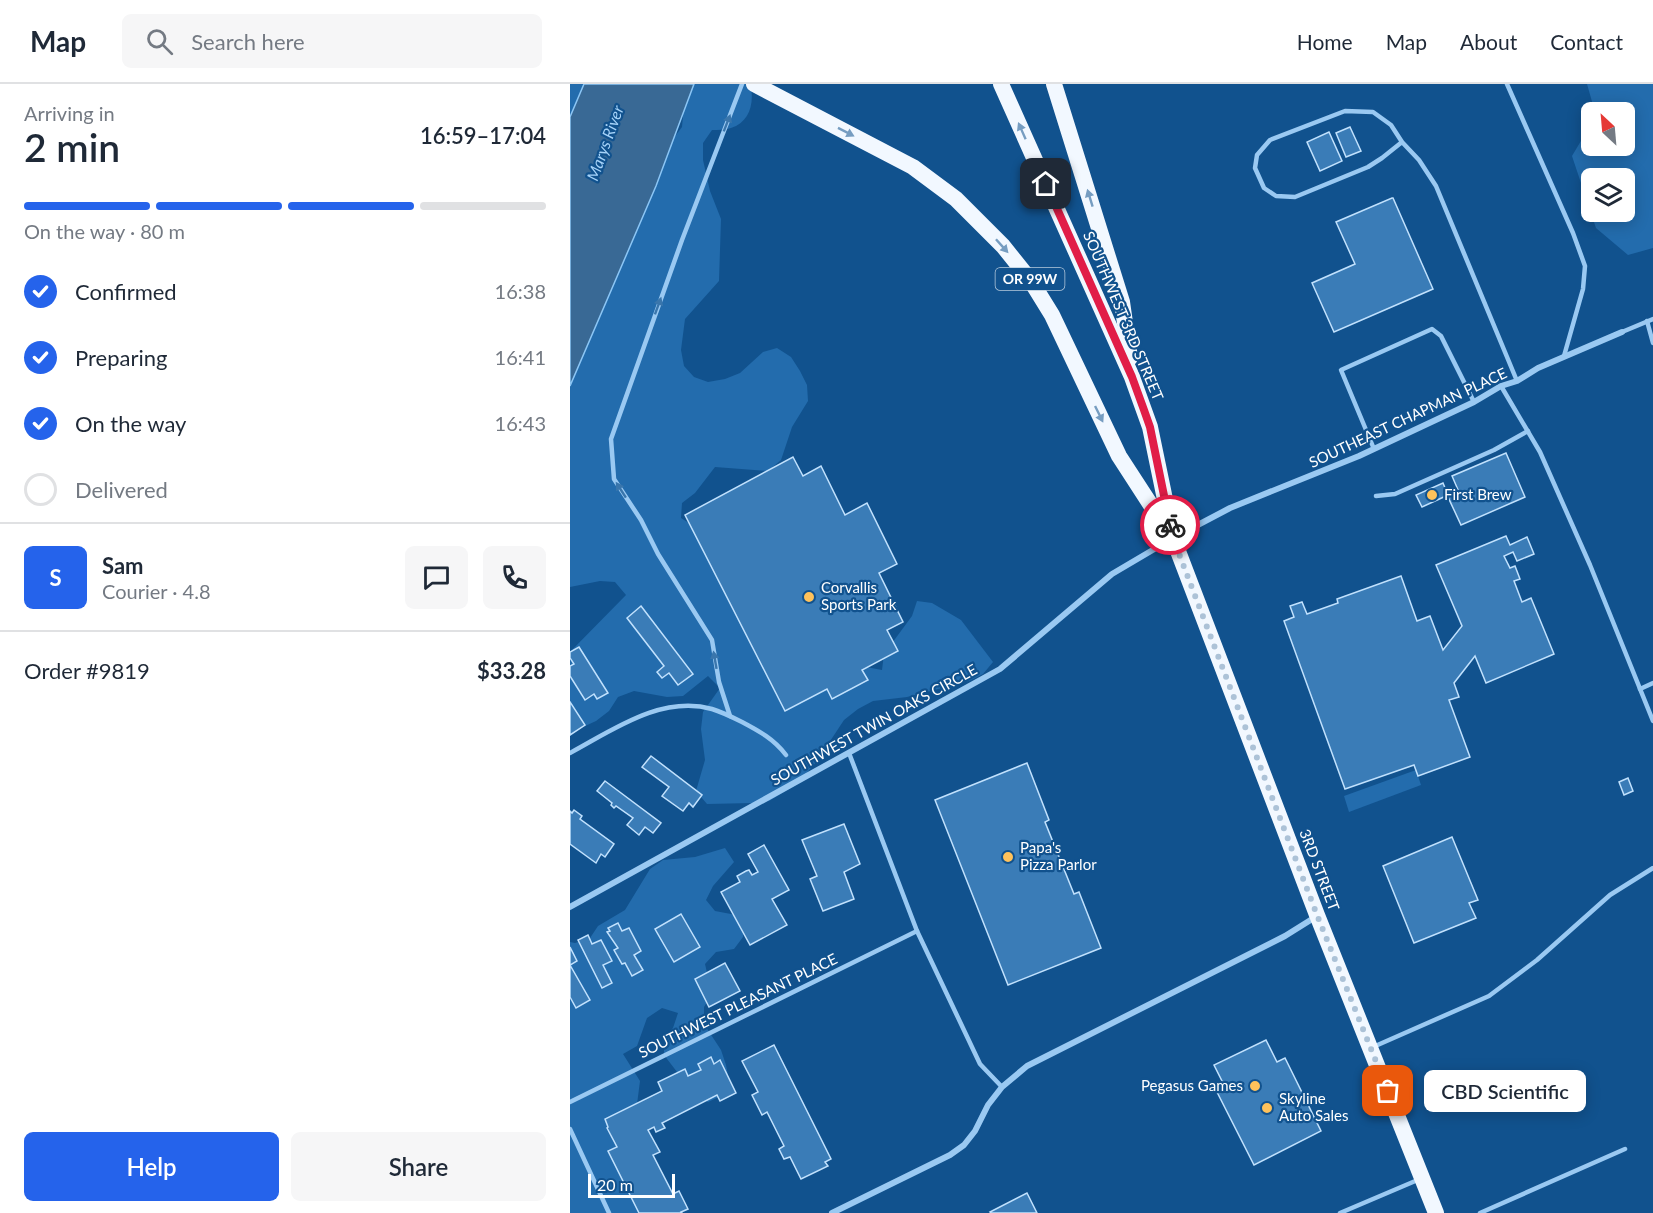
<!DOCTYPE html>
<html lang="en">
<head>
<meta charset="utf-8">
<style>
	body { margin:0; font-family:Lato,sans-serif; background:#f6f6f7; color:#1f2937; height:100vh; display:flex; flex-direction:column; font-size:22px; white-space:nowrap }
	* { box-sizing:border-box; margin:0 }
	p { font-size:20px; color:#747a83 }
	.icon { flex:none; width:33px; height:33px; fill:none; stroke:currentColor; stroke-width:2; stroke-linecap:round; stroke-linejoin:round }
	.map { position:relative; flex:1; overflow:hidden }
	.panel { display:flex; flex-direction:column; background:#fff; width:570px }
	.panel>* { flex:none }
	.needle { width:39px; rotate:334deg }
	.buttons { position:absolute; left:1011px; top:18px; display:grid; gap:12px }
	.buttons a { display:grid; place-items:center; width:54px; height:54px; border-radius:9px; background:#fff; box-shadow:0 3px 15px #0003; font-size:30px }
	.scale { position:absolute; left:18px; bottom:15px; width:87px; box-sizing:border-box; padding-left:6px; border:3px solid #fff; border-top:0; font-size:16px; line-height:21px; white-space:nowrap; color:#fff; -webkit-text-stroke:4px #11528e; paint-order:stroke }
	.pin { position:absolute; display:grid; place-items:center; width:51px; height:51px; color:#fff; margin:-26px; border-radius:12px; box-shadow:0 3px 9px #0006 }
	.courier { position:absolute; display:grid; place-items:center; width:60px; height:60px; margin:-30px; border:4px solid #e11d48; border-radius:50%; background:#fff; color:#222; box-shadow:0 2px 8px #0007 }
	.bubble { position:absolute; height:42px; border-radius:9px; background:#fff; box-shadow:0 3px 15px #0003; font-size:20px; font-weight:600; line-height:42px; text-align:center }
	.overview em { font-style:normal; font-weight:600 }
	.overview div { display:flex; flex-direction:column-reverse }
	.overview { display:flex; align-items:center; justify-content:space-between; height:102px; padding:0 24px }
	h1 { font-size:39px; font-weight:600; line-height:45px }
	.bar { display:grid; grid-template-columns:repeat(4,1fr); gap:9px 6px; align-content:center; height:72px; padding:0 24px }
	.bar i { height:8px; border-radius:4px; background:#e0e1e3 }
	.bar .current { background:#2563eb }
	.bar p { grid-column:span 4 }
	.line { display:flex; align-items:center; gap:15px; padding:0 24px; border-top:2px solid #e0e1e3 }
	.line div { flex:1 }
	.round { display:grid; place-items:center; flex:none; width:63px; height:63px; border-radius:9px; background:#f6f6f7 }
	ol { padding:0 24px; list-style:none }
	li { display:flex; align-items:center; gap:18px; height:66px }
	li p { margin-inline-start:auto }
	li .icon { padding:6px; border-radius:50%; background:#2563eb; color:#fff; stroke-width:4 }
	li:last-child { color:#747a83 }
	li i { width:33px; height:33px; border:3px solid #e0e1e3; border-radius:50% }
	.action { display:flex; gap:12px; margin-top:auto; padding:12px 24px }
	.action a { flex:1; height:69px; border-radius:9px; background:#2563eb; color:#fff; font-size:24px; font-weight:600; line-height:69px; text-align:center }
	.action a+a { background:#f6f6f7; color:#1f2937 }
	header { display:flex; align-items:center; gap:36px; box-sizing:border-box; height:84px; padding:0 30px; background:#fff; border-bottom:2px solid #e0e1e3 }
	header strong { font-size:28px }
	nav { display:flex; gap:33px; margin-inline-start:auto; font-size:21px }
	.search { width:420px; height:54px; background:#f6f6f7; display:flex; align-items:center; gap:15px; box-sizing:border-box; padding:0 21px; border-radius:9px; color:#747a83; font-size:22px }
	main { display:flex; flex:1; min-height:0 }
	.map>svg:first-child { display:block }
	.green { fill:#236cad; fill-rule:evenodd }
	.water { fill:#396995; stroke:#8cc6f5; stroke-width:1.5 }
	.building { fill:#3a7cb7; stroke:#c1e1fd; stroke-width:1.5 }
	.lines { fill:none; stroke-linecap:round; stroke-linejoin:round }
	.service { stroke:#9ac9f2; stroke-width:4.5 }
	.minor { stroke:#9ac9f2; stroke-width:6 }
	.trunk { stroke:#f2f8ff; stroke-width:16 }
	.oneway { fill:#3a76ac }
	.oneway2 { fill:#769dc1 }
	.done { stroke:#acc2d7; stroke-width:6; stroke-dasharray:0 10.8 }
	.route { stroke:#e11d48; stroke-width:8 }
	.poi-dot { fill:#ffc25b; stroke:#11528e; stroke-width:2 }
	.labels { text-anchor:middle; stroke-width:4.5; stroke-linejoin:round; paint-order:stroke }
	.shield { fill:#11528e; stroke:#b8cbdd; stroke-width:1.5 }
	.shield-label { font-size:14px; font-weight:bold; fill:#fff }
	.street-label { font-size:15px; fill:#fff; stroke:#11528e }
	.poi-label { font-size:15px; fill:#fff; stroke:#11528e; text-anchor:start }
	.water-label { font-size:16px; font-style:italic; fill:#a6d3f9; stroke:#11528e }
</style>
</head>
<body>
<header>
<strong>Map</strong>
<div class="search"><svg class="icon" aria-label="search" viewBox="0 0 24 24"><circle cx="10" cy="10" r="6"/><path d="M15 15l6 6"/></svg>Search here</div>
<nav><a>Home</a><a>Map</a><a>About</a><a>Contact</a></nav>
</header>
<main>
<section class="panel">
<div class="overview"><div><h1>2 min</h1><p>Arriving in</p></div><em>16:59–17:04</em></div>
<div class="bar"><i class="current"></i><i class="current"></i><i class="current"></i><i></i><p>On the way · 80 m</p></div>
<ol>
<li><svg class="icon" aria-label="check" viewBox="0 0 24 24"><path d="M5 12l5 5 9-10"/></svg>Confirmed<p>16:38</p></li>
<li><svg class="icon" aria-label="check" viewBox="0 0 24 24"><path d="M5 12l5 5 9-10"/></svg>Preparing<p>16:41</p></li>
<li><svg class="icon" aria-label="check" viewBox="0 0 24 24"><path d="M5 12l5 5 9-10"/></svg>On the way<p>16:43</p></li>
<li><i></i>Delivered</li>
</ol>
<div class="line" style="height:108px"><b class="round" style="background:#2563eb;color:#fff">S</b><div><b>Sam</b><p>Courier · 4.8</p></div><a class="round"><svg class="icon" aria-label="chat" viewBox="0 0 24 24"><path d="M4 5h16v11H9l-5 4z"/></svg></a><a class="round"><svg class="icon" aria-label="phone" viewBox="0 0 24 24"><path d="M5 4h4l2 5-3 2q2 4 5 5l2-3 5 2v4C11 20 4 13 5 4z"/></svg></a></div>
<div class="line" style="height:78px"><div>Order #9819</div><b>$33.28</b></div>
<div class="action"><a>Help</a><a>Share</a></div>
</section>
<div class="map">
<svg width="1083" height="1129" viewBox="0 0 1083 1129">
	<rect width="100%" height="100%" fill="#11528e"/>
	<g class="green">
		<polygon points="0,0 14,0 0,33"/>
		<path d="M121,0H180C185,18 180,38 161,44C155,46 148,46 142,46L133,59V76L140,107L151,135L149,197L115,235L111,266L114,282L124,293L138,298L155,295L170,289L193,268L207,264L221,273L230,287L237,301L238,317L222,343L211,376L198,387L145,383L125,409L112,419L111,434L125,443L243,573L312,586L314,570L342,532L347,517L362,519L391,536L423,578L413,590L399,597L337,613L303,617L288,625L274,636L247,677L226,701L199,717L183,719L137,720L126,707L135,676L131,645L133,628L150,604L138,592L113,612L97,613L64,607L48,613L39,627L26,637L0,649V568L56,511L45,498L30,497L0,503V235L94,67L112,43L115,10Z"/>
		<path d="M1017,0H1083V164L1058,171L1026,144L1002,72L1021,40L1022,62H1054V28H1025ZM1054,94V128H1022V94Z"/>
		<polygon points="846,686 851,701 779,728 774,712"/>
		<polygon points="155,764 164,778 143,802 136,816 145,827 161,830 175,837 173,853 164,865 146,868 135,880 142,910 134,923 134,940 151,966 156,981 159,997 153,1011 138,1018 124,1010 94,971 94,955 103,944 108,929 92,924 77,934 67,962 53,970 70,997 66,1028 77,1129 0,1129 0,858 5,859 20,854 28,842 55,826 80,785 93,776 125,773"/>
	</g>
	<polygon class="water" points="14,0 124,0 86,102 0,302 0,33"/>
	<g class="building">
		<polygon points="780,43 791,67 776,73 766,49"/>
		<polygon points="759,48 772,77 750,87 737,58"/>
		<polygon points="822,114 823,114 863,205 764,248 742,199 785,180 766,138"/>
		<polygon points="936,369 955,413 891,441 878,413 889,408 882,392"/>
		<polygon points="223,373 233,392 251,382 275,431 297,419 327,480 309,489 333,538 317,546 328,567 292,586 298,596 262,615 257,605 215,627 115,431"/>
		<polygon points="873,399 878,411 852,423 846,411"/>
		<polygon points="936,452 940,461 957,453 964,470 947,477 943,468 934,472 940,484 945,482 950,495 944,497 952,518 961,514 984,570 916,599 905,572 884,599 889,613 879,616 900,673 848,692 844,681 775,705 714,537 724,533 720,522 732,518 737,530 768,519 767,515 831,492 847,537 860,532 873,566 892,542 866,481"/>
		<polygon points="71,522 123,590 108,601 99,589 92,594 87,588 94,582 57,534"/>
		<polygon points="9,563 38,609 27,615 24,610 15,616 0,592 0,582 4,580 0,574 0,568"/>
		<polygon points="0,618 15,641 0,651"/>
		<polygon points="81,672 132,711 123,723 119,719 113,727 92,712 99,703 72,683"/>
		<polygon points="457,679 479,736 475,738 504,810 509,808 531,864 438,901 365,716"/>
		<polygon points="1058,694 1063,707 1054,711 1049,698"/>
		<polygon points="35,697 91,739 83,749 75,743 69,751 57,741 63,734 46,722 44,724 41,721 42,719 27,707"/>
		<polygon points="4,726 12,732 10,735 44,760 35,773 31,770 26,779 0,760 0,727 2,729"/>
		<polygon points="274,740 290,780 274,788 284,815 253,827 240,795 247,792 232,756"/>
		<polygon points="882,753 908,816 899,819 906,834 844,859 813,782"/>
		<polygon points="194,761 219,806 202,815 217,841 180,861 151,808 170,798 167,792 176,787 179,786 182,791 188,788 178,770"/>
		<polygon points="111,830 130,863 104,878 85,845"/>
		<polygon points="48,839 52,847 59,844 71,867 64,871 73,886 62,892 55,879 52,880 44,866 48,864 37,848 40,847 38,844"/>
		<polygon points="18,851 22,860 31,856 42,877 33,881 42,899 32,904 8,856"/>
		<polygon points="0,863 7,877 0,881 20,916 6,924 0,913"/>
		<polygon points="155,879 170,907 139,923 125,895"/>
		<polygon points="696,956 707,978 715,974 751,1047 684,1081 647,1008 655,1003 644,981"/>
		<polygon points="204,961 261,1075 255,1078 258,1082 231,1095 220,1073 214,1075 209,1065 214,1062 197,1028 192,1031 182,1011 188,1008 172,977"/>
		<polygon points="141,973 144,980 150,976 166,1009 150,1017 147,1011 92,1039 95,1044 86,1048 84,1043 78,1046 90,1068 83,1071 103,1110 109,1107 118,1125 111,1128 112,1129 69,1129 38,1067 47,1063 37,1044 38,1043 35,1035 92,1007 88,998 115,985 118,992 131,986 128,980"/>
		<polygon points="457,1109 467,1129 421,1129 420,1128"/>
	</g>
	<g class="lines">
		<g class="service">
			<polyline points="937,0 1003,149 1015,182 1013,205 994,272"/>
			<polyline points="832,58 812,74 798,83 725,113 706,112 694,104 685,84 687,71 700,56 775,27 803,28 821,41 832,58 849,76 866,102 947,297"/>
			<polyline points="1077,237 1083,259"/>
			<polyline points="1052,248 1083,235"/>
			<polyline points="931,302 970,368 1020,481 1083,637"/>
			<polyline points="804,365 771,286 862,245 871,252 904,318"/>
			<polyline points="806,412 825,410 924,366 958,347"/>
			<polyline points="1070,605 1083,599"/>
			<polyline points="160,632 149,598 142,556 88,470 71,436 44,395 41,355 112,156 172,0"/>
			<path d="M0,669C43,646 91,611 142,625C152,628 162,633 172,638C189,647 204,655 216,671"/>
			<polyline points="279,669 347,847 410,980 432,1003"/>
			<polyline points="803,963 919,912 967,876 1040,811 1083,784"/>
			<polyline points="0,1018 347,847"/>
			<polyline points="0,1045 39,1129"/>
			<polyline points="770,1129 850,1095"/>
			<polyline points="910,1129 1055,1065"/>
		</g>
		<g class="minor">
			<polyline points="0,823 430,585 542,490 603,454 660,424 789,372 904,318 931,302 947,297 968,284 1052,248"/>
			<polyline points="262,1129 380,1071 394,1061 405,1047 418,1021 432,1003 457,982 715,852 747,832"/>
		</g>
		<g class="trunk">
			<polyline points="184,0 343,83 386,115 433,162 461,197 482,231 549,372 597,446"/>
			<polyline points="431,0 562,293 580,343 603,454 747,831 866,1129"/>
			<polyline points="484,0 552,218 560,274"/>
		</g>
	</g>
	<defs><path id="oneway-solid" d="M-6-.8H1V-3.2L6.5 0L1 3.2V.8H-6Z" transform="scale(1.5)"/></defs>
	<g class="oneway">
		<use href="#oneway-solid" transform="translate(157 39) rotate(-69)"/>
		<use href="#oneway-solid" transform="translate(88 222) rotate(-70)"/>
		<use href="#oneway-solid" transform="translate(51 406) rotate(-123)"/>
		<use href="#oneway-solid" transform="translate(145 576) rotate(-100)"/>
	</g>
	<g class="oneway2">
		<use href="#oneway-solid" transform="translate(452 47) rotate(-114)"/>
		<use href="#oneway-solid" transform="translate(276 48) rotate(27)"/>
		<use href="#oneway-solid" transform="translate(520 114) rotate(-107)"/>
		<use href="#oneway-solid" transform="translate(432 162) rotate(48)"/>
		<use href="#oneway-solid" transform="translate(529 330) rotate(64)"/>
	</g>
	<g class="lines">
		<polyline class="done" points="600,441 603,454 747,831 818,1007"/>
		<polyline class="route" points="476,100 562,293 574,326 580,343 600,441"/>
	</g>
	<g class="poi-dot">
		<circle cx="862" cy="411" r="6"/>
		<circle cx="239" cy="513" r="6"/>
		<circle cx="438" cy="773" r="6"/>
		<circle cx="685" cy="1002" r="6"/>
		<circle cx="697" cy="1024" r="6"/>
	</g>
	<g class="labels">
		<rect class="shield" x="425.5" y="184" width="69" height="22" rx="4.5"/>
		<g class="shield-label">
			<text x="460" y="200">OR 99W</text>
		</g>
		<g class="street-label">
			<text transform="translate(553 232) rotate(67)" y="5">SOUTHWEST 3RD STREET</text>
			<text transform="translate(838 334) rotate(-25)" y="5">SOUTHEAST CHAPMAN PLACE</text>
			<text transform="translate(304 641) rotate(-29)" y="5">SOUTHWEST TWIN OAKS CIRCLE</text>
			<text transform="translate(749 786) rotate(69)" y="5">3RD STREET</text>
			<text transform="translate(168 922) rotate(-26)" y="5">SOUTHWEST PLEASANT PLACE</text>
		</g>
		<g class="poi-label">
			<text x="874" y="416">First Brew</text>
			<text x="251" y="509">Corvallis<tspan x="251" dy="17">Sports Park</tspan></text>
			<text x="450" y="769">Papa's<tspan x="450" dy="17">Pizza Parlor</tspan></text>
			<text x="673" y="1007" text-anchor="end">Pegasus Games</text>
			<text x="709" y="1020">Skyline<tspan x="709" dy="17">Auto Sales</tspan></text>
		</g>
		<g class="water-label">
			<text transform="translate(35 59) rotate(-70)" y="6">Marys River</text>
		</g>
	</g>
</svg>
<div class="buttons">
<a><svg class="needle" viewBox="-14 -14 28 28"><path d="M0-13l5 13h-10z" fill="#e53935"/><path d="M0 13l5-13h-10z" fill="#747a83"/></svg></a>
<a><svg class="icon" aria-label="layers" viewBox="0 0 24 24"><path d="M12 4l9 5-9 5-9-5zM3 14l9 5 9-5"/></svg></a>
</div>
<div class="scale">20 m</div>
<div class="pin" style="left:818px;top:1007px;background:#ea580c"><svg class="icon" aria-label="bag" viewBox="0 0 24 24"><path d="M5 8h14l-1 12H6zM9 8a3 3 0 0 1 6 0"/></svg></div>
<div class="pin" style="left:476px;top:100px;background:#1f2937"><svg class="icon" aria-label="home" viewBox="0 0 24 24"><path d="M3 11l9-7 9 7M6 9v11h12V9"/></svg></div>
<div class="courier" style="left:600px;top:441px"><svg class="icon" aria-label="bike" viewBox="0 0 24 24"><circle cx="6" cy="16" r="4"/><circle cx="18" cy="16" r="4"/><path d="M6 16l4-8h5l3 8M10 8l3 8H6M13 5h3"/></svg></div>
<div class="bubble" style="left:854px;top:986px;width:162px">CBD Scientific</div>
</div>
</main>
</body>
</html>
